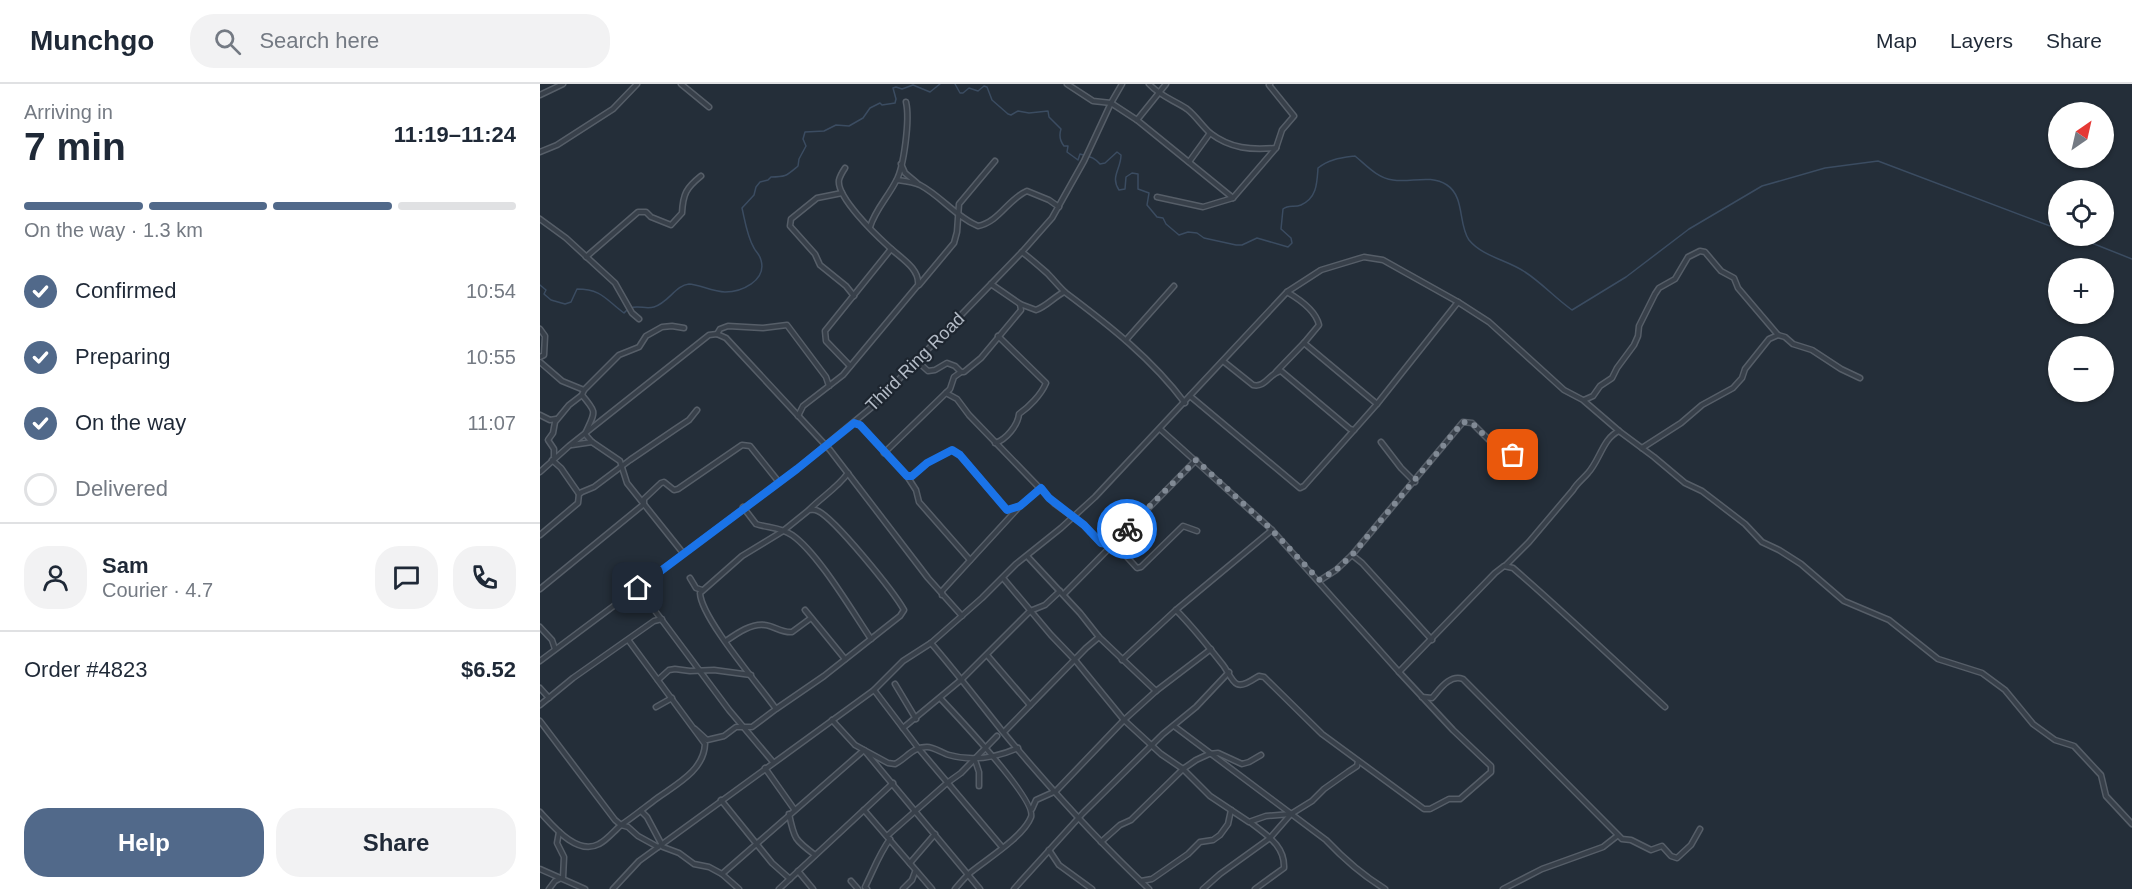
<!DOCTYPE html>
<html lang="en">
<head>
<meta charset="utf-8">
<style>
	body { margin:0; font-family:Helvetica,sans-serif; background:#f2f2f3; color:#1f2937; height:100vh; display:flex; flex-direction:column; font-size:22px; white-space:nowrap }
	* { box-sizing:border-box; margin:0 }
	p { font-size:20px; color:#747a83 }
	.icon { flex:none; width:33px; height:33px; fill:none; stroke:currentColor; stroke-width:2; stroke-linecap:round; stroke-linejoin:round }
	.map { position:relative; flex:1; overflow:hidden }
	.sheet { display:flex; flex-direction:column; background:#fff; width:540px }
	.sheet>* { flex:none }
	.needle { width:39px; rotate:34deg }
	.fabs { position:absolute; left:1508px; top:18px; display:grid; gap:12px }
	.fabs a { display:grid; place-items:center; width:66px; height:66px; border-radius:50%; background:#fff; box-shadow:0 2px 4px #0004; font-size:30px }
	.pin { position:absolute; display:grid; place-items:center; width:51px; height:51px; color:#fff; margin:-26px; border-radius:12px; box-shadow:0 3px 9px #0006 }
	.courier { position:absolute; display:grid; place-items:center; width:60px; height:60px; margin:-30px; border:4px solid #1a73e8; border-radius:50%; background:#fff; color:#222; box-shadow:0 2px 8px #0007 }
	.headline em { font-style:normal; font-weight:800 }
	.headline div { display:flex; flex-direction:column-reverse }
	.headline { display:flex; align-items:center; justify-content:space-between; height:102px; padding:0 24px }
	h1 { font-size:39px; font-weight:800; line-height:45px }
	.bar { display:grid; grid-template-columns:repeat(4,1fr); gap:9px 6px; align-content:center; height:72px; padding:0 24px }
	.bar i { height:8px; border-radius:4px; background:#e0e1e3 }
	.bar .current { background:#51698a }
	.bar p { grid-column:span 4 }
	.line { display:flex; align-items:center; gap:15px; padding:0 24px; border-top:2px solid #e0e1e3 }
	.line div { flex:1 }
	.round { display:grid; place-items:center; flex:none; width:63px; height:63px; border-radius:24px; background:#f2f2f3 }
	ol { padding:0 24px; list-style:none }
	li { display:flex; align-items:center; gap:18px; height:66px }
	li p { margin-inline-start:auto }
	li .icon { padding:6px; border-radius:50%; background:#51698a; color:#fff; stroke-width:4 }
	li:last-child { color:#747a83 }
	li i { width:33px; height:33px; border:3px solid #e0e1e3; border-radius:50% }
	.cta { display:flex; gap:12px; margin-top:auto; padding:12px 24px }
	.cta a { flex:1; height:69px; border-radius:24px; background:#51698a; color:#fff; font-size:24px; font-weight:800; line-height:69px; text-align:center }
	.cta a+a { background:#f2f2f3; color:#1f2937 }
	header { display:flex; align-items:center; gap:36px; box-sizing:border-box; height:84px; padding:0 30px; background:#fff; border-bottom:2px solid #e0e1e3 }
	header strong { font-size:28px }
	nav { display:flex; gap:33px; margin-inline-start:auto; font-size:21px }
	.search { width:420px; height:54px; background:#f2f2f3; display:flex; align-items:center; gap:15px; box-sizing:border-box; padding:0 21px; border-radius:24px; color:#747a83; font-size:22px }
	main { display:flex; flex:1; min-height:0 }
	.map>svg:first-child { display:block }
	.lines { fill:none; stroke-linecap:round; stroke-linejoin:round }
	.stream { stroke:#3b4c61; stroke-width:1.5 }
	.minor-casing { stroke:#565e68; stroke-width:7 }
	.minor { stroke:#38404a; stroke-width:4 }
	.done { stroke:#818a95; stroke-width:6; stroke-dasharray:0 10.8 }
	.route { stroke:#1a73e8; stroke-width:8 }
	.labels { text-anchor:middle; stroke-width:4.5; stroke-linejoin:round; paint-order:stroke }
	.street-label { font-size:18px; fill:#b3bbc6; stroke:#1d252f }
</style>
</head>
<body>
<header>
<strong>Munchgo</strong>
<div class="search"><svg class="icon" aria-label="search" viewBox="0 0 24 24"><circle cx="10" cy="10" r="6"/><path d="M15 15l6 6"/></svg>Search here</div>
<nav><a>Map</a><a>Layers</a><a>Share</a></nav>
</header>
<main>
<section class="sheet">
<div class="headline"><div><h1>7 min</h1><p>Arriving in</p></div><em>11:19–11:24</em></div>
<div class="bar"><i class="current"></i><i class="current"></i><i class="current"></i><i></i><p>On the way · 1.3 km</p></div>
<ol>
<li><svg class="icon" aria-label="check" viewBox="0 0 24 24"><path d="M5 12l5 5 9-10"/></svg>Confirmed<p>10:54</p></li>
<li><svg class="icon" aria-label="check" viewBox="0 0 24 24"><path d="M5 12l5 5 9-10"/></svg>Preparing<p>10:55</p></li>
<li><svg class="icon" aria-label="check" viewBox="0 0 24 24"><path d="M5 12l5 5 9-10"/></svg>On the way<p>11:07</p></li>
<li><i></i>Delivered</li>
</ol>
<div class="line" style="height:108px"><a class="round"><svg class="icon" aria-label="person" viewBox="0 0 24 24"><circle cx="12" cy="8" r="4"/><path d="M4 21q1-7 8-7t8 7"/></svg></a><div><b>Sam</b><p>Courier · 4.7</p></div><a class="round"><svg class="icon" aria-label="chat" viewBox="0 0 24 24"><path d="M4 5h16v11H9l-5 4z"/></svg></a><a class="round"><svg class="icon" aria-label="phone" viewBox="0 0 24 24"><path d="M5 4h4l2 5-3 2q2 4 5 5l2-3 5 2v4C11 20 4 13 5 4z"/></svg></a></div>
<div class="line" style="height:78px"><div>Order #4823</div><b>$6.52</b></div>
<div class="cta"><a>Help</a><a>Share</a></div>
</section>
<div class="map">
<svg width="1592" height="805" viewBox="0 0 1592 805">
	<rect width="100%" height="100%" fill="#242e39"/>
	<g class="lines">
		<g class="stream">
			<path d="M415,0L420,9H423L429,4L438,7L444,2L447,3L452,16L468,30L471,31L478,27L489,29L508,27L509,33L521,45C519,51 520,57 524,62H528L527,68L538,76L540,70C549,73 553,72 560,80L565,79L577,68L581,71C581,85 570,93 579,106L585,105L586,93L592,89L598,90V105L609,109L607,121L617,133L623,134L626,140L639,151L648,148L657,149L664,154L696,161H702L717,154L748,163L752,159L751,154L741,145L743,125C749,120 754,124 761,121C777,114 777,99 778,84C789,75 800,74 815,72C826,81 837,94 853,96C871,99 890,90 907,101C925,113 918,140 929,156C943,173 968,176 985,188C1002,199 1015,214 1032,226L1086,193L1149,145L1222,102L1285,84L1338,77L1518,145"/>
			<polyline points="1534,152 1592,175"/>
			<path d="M0,201L6,206L4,210L11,216L25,220L31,218L37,205C62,205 66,216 84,229C94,218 103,226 114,223C128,219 136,201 149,200C158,200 173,208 185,208C201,208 227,197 221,176C220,171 216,168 214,164C207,152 205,137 202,124L214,111L216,103L220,98L228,96L231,93C246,93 246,92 258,82L259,75L266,62L263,55L265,48L284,47L296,41L309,42L323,34L330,24L340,19L342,21L355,19L356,15L353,4L356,3L362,5L373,1L390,8L400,0"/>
		</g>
		<defs>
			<g id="minor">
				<polyline points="141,0 169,23"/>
				<polyline points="527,0 553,17 571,19 597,36 693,114"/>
				<path d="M609,0C621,13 634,16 647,25C656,32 662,42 670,49C691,65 711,66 736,64L742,46L754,32L729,1L730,0"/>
				<polyline points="0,11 23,0"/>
				<polyline points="597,36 626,0"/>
				<polyline points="0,68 17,61 73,25 97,0"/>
				<polyline points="649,78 670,49"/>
				<polyline points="361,80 365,89 377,99"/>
				<path d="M357,96C364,97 373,98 380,101C401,112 416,133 438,142C459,138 468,115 487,107L509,116L519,123"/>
				<polyline points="302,109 277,114 251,135 250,142 275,170 280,181 306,202 314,212"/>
				<polyline points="617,113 663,123 693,114 736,64"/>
				<polyline points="0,135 26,154 75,199 92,229 99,235"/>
				<path d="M330,143C335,126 348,113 356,97C364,83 370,35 366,18"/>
				<path d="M482,168C491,175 499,182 507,189C514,196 519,203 526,209C570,242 612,275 645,319"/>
				<path d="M46,173L98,128H106L111,133L131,141L142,129C143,110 146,104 161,92"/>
				<path d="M451,200L480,220L496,226C507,222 514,213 524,208"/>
				<polyline points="379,201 414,159 417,148 419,120 455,77"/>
				<polyline points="0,245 5,252 4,271 0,273"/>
				<polyline points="177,250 180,245 188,242 223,244 247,241 286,293 289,302"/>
				<polyline points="586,256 634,202"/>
				<polyline points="764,259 837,320"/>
				<polyline points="377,277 388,287 395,286 407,279 415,282 421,288 424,288 441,274 481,226 480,220"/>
				<path d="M683,277L713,301C726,304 729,289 741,287L810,345L814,346L837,320L918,218"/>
				<polyline points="0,278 22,297 44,306"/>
				<polyline points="310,282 286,257 285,247 351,165"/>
				<path d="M736,288L764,259L779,241C776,227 759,215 747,208"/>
				<polyline points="406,309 417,315 429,331 515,420 544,441 561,459 576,461 597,484 601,483 643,442 657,447"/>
				<path d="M42,311C58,330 55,327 45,350L52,358L80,377L87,399L143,469"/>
				<polyline points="650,312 760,404 764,402 814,346"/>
				<polyline points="1044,316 1053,312 1060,302 1072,294 1077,284 1094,261 1098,252 1099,242 1115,210 1119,204 1135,195 1148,173 1160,167 1165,168 1181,187 1194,194 1198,204 1238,251"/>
				<polyline points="0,331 10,336 16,335"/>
				<path d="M258,332L263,322L303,291L378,201C380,184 359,173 348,162C336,151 296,113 299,96C300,92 303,87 305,84"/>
				<polyline points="314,339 320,341 367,392 376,406 379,418 430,476"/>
				<path d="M620,345L732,446L859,588L955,489L964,482L973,484C1025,529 1074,576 1125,623"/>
				<polyline points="841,358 861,384 875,398"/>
				<path d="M455,359C466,356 478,341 479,330C489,323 501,311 506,299L458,252"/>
				<polyline points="32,361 52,358"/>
				<polyline points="1102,364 1141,339 1162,321 1193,304 1202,294 1205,285 1229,255 1238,251 1245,253 1253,260 1272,266 1301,285 1320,294"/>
				<polyline points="344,369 410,305 414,293 421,288"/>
				<polyline points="14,373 14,365 8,356 13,349 15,338 29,321 42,311 44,306 79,271 99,263 106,252 122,243 132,242 144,244"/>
				<polyline points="12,376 21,384 39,410"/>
				<polyline points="0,388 29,362 169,251 177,250 186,254 290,366 388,494 422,532"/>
				<polyline points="367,392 372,392 387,379 412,366 420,371 467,426 480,422"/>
				<path d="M203,423L216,440C228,444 240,443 252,451C278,469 312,527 331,555"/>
				<path d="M270,425C282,413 298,403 308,389"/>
				<polyline points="0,451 38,419 39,410 42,408 54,403 90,376 134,346 149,336 157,326"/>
				<polyline points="812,471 822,479 892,556"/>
				<polyline points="487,472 540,529 559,553 616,607"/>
				<path d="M965,482L989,458L1033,406C1037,399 1043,395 1048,389C1060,376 1063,354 1079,347"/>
				<polyline points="150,494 156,504 162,506"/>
				<polyline points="463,494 511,551 535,576 584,636 621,670 643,685 670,712 709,738 726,732 751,730"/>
				<polyline points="779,497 796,486 812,471 923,338 932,339 966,373 973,371"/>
				<polyline points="98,504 189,626 233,678"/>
				<polyline points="0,505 104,420 104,415 121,399 124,398 134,406 138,405 202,361 210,362 238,397"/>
				<polyline points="524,510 656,376"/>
				<polyline points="402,511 402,507 480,422 501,404"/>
				<polyline points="265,526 305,575"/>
				<path d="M636,526C653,543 668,562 683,581C687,586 692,598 697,600C704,603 713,595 719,592L724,593L782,650L884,725H890L909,715H920L951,688V682L913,646L859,588"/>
				<polyline points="0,543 12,556 15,565"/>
				<path d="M186,557C196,550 211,539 225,541C234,542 242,549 252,548L271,534"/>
				<path d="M391,559C416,588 439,618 463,648C508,702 558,757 609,805"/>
				<polyline points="447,571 490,621"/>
				<polyline points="582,576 636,526 732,446"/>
				<polyline points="0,577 257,385 332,323 482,168 512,134 544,77 571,19 582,0"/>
				<polyline points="118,596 129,586 135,585 150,587 174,586 211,591"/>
				<polyline points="355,600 376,635"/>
				<polyline points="0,604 9,614"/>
				<polyline points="334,606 379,665 462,763"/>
				<path d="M882,613L892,614C900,605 910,590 923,595L1082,755L1091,756L1111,766L1122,762L1131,772L1137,774L1151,761L1160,745"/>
				<path d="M400,614C414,629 497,716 491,733C484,752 447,775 431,788C425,793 420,799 415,805"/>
				<polyline points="0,621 33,594 114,537 122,535"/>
				<polyline points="116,623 132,614"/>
				<polyline points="292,636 315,661 324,666 440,805"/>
				<path d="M0,637L75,736L81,741C93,733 104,724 116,715C135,701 164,687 165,660L89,557"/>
				<path d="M634,642L786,756C804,775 822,791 845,805"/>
				<polyline points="363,644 422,595 490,527 505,521 520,507"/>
				<path d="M155,645L167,656L184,652L196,643H212L236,625C219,601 161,534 160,509L202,472L243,447L269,426C273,426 274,425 278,427C295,435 354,508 364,526L360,532L284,592L236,625"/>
				<polyline points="464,648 546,564 559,553"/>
				<polyline points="435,676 439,688 439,702"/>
				<polyline points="225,684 254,725"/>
				<polyline points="181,716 232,779 250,795"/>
				<polyline points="492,725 496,716 516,707 584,636 616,607 671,565"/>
				<polyline points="324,726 392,805"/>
				<polyline points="101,727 107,733 123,763 139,769 154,780 169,783 182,790 199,805"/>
				<path d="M0,728C13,742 37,772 59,760C67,756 74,747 81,741L88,743L98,752L118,763"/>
				<path d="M249,730C254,755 255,756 275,771"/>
				<path d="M710,738C726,751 745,761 744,784L715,805"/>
				<polyline points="19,748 17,759 24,773 23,794"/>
				<polyline points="347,752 407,699 421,689 457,652"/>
				<polyline points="561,758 580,741 591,736 643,685 656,676 669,670 678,669 702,680 709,678 721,671"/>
				<polyline points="509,766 519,781 552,805"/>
				<polyline points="370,779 395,750"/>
				<polyline points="0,785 45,805"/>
				<polyline points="258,787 273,805"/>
				<path d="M182,790L324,666L348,679L355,680C367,674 372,663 387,663C394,663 402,669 409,671C433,678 455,674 478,664"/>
				<polyline points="311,797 318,805"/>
				<polyline points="601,797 612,795 648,770 660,758 673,756 680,751 688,740 691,726"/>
				<polyline points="9,805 15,797 21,794"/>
				<polyline points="73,805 99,777 334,606 363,577 391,559 442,514 476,480 521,444 555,413 747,208 781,186 824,173 843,176 918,218 949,238 1024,306 1043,316 1079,347 1114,373 1145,399 1162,407 1205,440 1222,458 1239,466 1261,480 1304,517 1349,536 1398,575 1442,589 1465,606 1493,640 1515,656 1534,662 1561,691 1566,712 1592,740"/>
				<polyline points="239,805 353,699"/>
				<path d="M327,805L325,803C333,787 339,770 350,755"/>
				<polyline points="363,805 372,796 375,788"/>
				<polyline points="474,805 543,729 623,650 656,623 689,588"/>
				<polyline points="663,805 680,790 730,754 751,730 772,717 784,705 808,688 817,682 818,677"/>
				<polyline points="963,805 1002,785 1063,763 1077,752"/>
			</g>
		</defs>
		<use href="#minor" class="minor-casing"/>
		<use href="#minor" class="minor"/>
	</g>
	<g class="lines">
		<polyline class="done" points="587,445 656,376 732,446 779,496 796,486 812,471 923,338 932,339 966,373 973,371"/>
		<polyline class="route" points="98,504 257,385 314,339 320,341 367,392 372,392 387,379 412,366 420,371 467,426 480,422 501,404 509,414 544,441 561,459 572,461 587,445"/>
	</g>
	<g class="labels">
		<g class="street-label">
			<text transform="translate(375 278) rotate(-45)" y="6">Third Ring Road</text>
		</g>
	</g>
</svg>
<div class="fabs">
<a><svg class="needle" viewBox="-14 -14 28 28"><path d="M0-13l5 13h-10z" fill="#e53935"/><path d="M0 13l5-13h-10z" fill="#747a83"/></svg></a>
<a><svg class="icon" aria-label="locate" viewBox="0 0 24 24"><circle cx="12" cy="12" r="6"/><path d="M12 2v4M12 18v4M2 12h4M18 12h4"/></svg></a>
<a>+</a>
<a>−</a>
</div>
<div class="pin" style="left:973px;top:371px;background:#ea580c"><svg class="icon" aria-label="bag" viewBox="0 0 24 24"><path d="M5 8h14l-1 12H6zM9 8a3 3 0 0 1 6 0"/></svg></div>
<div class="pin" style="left:98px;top:504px;background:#1f2937"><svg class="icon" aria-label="home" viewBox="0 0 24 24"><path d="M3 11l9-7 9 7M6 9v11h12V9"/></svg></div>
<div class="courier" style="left:587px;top:445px"><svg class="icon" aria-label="bike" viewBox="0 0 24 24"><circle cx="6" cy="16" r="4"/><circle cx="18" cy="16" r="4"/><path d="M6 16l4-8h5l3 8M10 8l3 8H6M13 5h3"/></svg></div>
</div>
</main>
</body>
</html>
